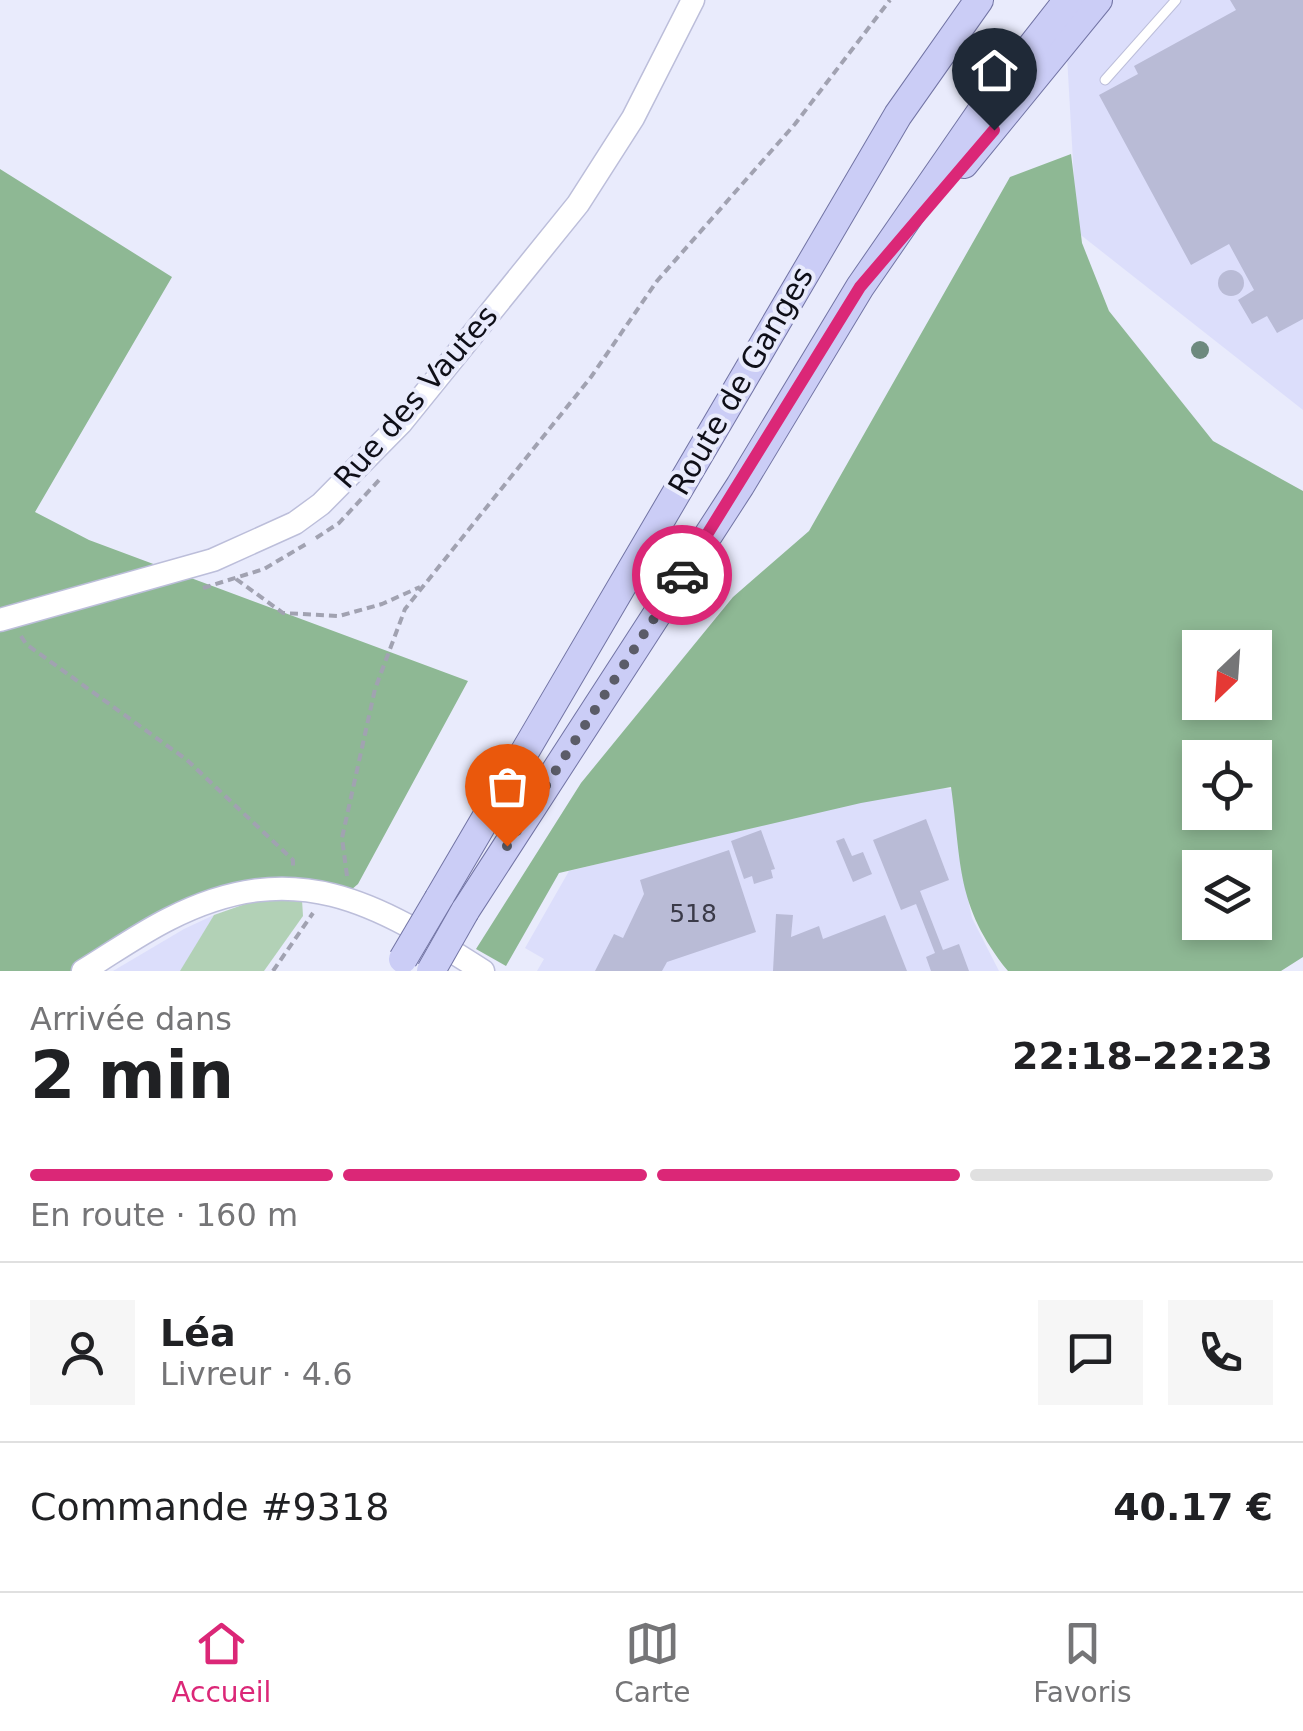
<!DOCTYPE html>
<html lang="fr">
<head>
<meta charset="utf-8">
<style>
	body { margin:0; font-family:"DejaVu Sans",sans-serif; background:#f6f6f6; color:#202124; height:100vh; display:flex; flex-direction:column; font-size:38px; white-space:nowrap }
	* { box-sizing:border-box; margin:0 }
	p { font-size:32px; color:#757577 }
	.icon { flex:none; width:55px; height:55px; fill:none; stroke:currentColor; stroke-width:2; stroke-linecap:round; stroke-linejoin:round }
	.map { position:relative; height:971px; overflow:hidden }
	.panel { display:flex; flex-direction:column; background:#fff; flex:1 }
	.panel>* { flex:none }
	.needle { width:65px; rotate:205deg }
	.controls { position:absolute; left:1182px; top:630px; display:grid; gap:20px }
	.controls a { display:grid; place-items:center; width:90px; height:90px; border-radius:0px; background:#fff; box-shadow:0 5px 15px #0003; font-size:50px }
	.pin { position:absolute; display:grid; place-items:center; width:85px; height:85px; color:#fff; margin:-102px -42px; border-radius:50% 50% 50% 0; rotate:-45deg; box-shadow:0 0 10px #0007 }
	.pin .icon { rotate:45deg }
	.courier { position:absolute; display:grid; place-items:center; width:100px; height:100px; margin:-50px; border:8px solid #db2777; border-radius:50%; background:#fff; color:#222; box-shadow:0 2px 12px #0007 }
	.summary em { font-style:normal; font-weight:800 }
	.summary div { display:flex; flex-direction:column-reverse }
	.summary { display:flex; align-items:center; justify-content:space-between; height:170px; padding:0 30px }
	h1 { font-size:65px; font-weight:800; line-height:75px }
	.bar { display:grid; grid-template-columns:repeat(4,1fr); gap:15px 10px; align-content:center; height:120px; padding:0 30px }
	.bar i { height:12px; border-radius:8px; background:#e0e0e0 }
	.bar .on { background:#db2777 }
	.bar p { grid-column:span 4 }
	.line { display:flex; align-items:center; gap:25px; padding:0 30px; border-top:2px solid #e0e0e0 }
	.line div { flex:1 }
	.round { display:grid; place-items:center; flex:none; width:105px; height:105px; border-radius:0px; background:#f6f6f6 }
	.menu { display:flex; justify-content:space-around; align-items:center; height:140px; border-top:2px solid #e0e0e0; background:#fff; font-size:28px; color:#757577 }
	.menu a { display:grid; justify-items:center; gap:5px }
	.menu .on { color:#db2777 }
	.map>svg:first-child { display:block }
	.built { fill:#dcdefb }
	.green { fill:#b2d1b6 }
	.forest { fill:#8eb894; fill-rule:evenodd }
	.building { fill:#b9bbd6 }
	.lines { fill:none; stroke-linecap:round; stroke-linejoin:round }
	.service-casing { stroke:#bcbeda; stroke-width:11 }
	.tertiary-casing { stroke:#bcbeda; stroke-width:25 }
	.primary-casing { stroke:#7274a4; stroke-width:30 }
	.path { stroke:#a1a2b1; stroke-width:4; stroke-dasharray:8 5; stroke-linecap:butt }
	.service { stroke:#fff; stroke-width:9 }
	.tertiary { stroke:#fff; stroke-width:22 }
	.primary { stroke:#cbcdf6; stroke-width:28 }
	.primary-bridge-casing { stroke:#7274a4; stroke-width:30; stroke-linecap:butt }
	.primary-bridge { stroke:#cbcdf6; stroke-width:28 }
	.tree { fill:#6d897e }
	.done { stroke:#5b5c68; stroke-width:10; stroke-dasharray:0 18 }
	.route { stroke:#db2777; stroke-width:12 }
	.labels { text-anchor:middle; stroke-width:8; stroke-linejoin:round; paint-order:stroke }
	.number-label { font-size:25px; fill:#3a3a48 }
	.street-label { font-size:30px; fill:#0f0f18; stroke:#e9ebfc }
</style>
</head>
<body>
<div class="map">
<svg width="1303" height="971" viewBox="0 0 1303 971">
	<rect width="100%" height="100%" fill="#e9ebfc"/>
	<g class="built">
		<polygon points="1112,0 1303,0 1303,410 1077,232 1067,56"/>
		<polygon points="920,785 958,790 969,904 972,918 999,971 537,971 544,959 525,948 569,871"/>
		<polygon points="214,915 181,971 113,971 184,929"/>
	</g>
	<polygon class="green" points="282,898 302,900 303,916 264,971 180,971 214,915 251,902"/>
	<g class="forest">
		<path d="M1071,154L1082,243L1109,311L1213,441L1303,491V957L1281,971H1008C955,905 962,864 951,787L861,803L559,873L506,966L476,949L581,783L733,597L809,531L1010,177ZM1200,648H1255V702H1200ZM1200,758H1255V812H1200ZM1200,868H1255V922H1200Z"/>
		<polygon points="0,169 172,277 35,512 89,540 468,681 358,884 344,896 247,890 83,971 0,971"/>
	</g>
	<g class="building">
		<polygon points="1230,0 1303,0 1303,319 1277,333 1267,316 1252,324 1238,300 1254,290 1229,244 1191,265 1099,95 1138,74 1134,66 1236,10"/>
		<circle cx="1231" cy="283" r="13"/>
		<polygon points="926,819 949,880 920,891 943,950 959,944 969,971 931,971 926,957 935,953 916,904 901,910 873,840"/>
		<polygon points="761,830 775,869 771,870 773,878 754,884 752,876 744,879 731,841"/>
		<polygon points="844,838 852,856 863,852 872,874 853,882 836,841"/>
		<polygon points="729,850 756,932 667,962 662,971 595,971 614,934 623,938 644,894 640,880"/>
		<polygon points="776,914 793,915 791,937 819,926 823,939 885,915 907,971 773,971"/>
	</g>
	<g class="lines">
		<defs>
			<polyline id="service" points="1105,80 1176,0"/>
			<g id="tertiary">
				<polyline points="0,620 213,560 295,523 321,504 401,423 578,204 633,118 693,0"/>
				<path d="M83,971C111,954 139,934 169,919C295,855 375,902 483,971"/>
			</g>
			<g id="primary">
				<polyline points="964,164 1098,0"/>
				<polyline points="439,898 898,115 979,0"/>
				<polyline points="465,911 740,486 860,287 985,106 1068,0"/>
			</g>
		</defs>
		<use href="#service" class="service-casing"/>
		<use href="#tertiary" class="tertiary-casing"/>
		<use href="#primary" class="primary-casing"/>
		<g class="path">
			<polyline points="316,538 339,523 382,477"/>
			<polyline points="236,579 283,613 339,616 382,604 420,587"/>
			<polyline points="203,588 264,569 308,543"/>
			<polyline points="21,636 26,644 187,760 293,860 293,867"/>
			<polyline points="347,876 342,838 375,689 405,609 591,377 657,281 795,124 890,0"/>
			<polyline points="273,971 313,913"/>
		</g>
		<use href="#service" class="service"/>
		<use href="#tertiary" class="tertiary"/>
		<use href="#primary" class="primary"/>
		<defs>
			<g id="primary-bridge">
				<polyline points="403,959 439,898"/>
				<polyline points="431,971 465,911"/>
			</g>
		</defs>
		<use href="#primary-bridge" class="primary-bridge-casing"/>
		<use href="#primary-bridge" class="primary-bridge"/>
	</g>
	<circle class="tree" cx="1200" cy="350" r="9"/>
	<g class="lines">
		<polyline class="done" points="507,846 682,575"/>
		<polyline class="route" points="682,575 860,287 994,130"/>
	</g>
	<g class="labels">
		<g class="number-label">
			<text x="693" y="922">518</text>
		</g>
		<g class="street-label">
			<text transform="translate(741 381) rotate(-60)" y="10">Route de Ganges</text>
			<text transform="translate(416 397) rotate(-49)" y="10">Rue des Vautes</text>
		</g>
	</g>
</svg>
<div class="controls">
<a><svg class="needle" viewBox="-14 -14 28 28"><path d="M0-13l5 13h-10z" fill="#e53935"/><path d="M0 13l5-13h-10z" fill="#757577"/></svg></a>
<a><svg class="icon" aria-label="locate" viewBox="0 0 24 24"><circle cx="12" cy="12" r="6"/><path d="M12 2v4M12 18v4M2 12h4M18 12h4"/></svg></a>
<a><svg class="icon" aria-label="layers" viewBox="0 0 24 24"><path d="M12 4l9 5-9 5-9-5zM3 14l9 5 9-5"/></svg></a>
</div>
<div class="pin" style="left:507px;top:846px;background:#ea580c"><svg class="icon" aria-label="bag" viewBox="0 0 24 24"><path d="M5 8h14l-1 12H6zM9 8a3 3 0 0 1 6 0"/></svg></div>
<div class="pin" style="left:994px;top:130px;background:#1f2937"><svg class="icon" aria-label="home" viewBox="0 0 24 24"><path d="M3 11l9-7 9 7M6 9v11h12V9"/></svg></div>
<div class="courier" style="left:682px;top:575px"><svg class="icon" aria-label="car" viewBox="0 0 24 24"><path d="M5 17H2v-5l4-1 3-4h7l3 4 3 1v5h-3M9 17h6M6 11h13"/><circle cx="7" cy="17" r="2"/><circle cx="17" cy="17" r="2"/></svg></div>
</div>
<section class="panel">
<div class="summary"><div><h1>2 min</h1><p>Arrivée dans</p></div><em>22:18–22:23</em></div>
<div class="bar"><i class="on"></i><i class="on"></i><i class="on"></i><i></i><p>En route · 160 m</p></div>
<div class="line" style="height:180px"><a class="round"><svg class="icon" aria-label="person" viewBox="0 0 24 24"><circle cx="12" cy="8" r="4"/><path d="M4 21q1-7 8-7t8 7"/></svg></a><div><b>Léa</b><p>Livreur · 4.6</p></div><a class="round"><svg class="icon" aria-label="chat" viewBox="0 0 24 24"><path d="M4 5h16v11H9l-5 4z"/></svg></a><a class="round"><svg class="icon" aria-label="phone" viewBox="0 0 24 24"><path d="M5 4h4l2 5-3 2q2 4 5 5l2-3 5 2v4C11 20 4 13 5 4z"/></svg></a></div>
<div class="line" style="height:130px"><div>Commande #9318</div><b>40.17 €</b></div>
</section>
<nav class="menu">
<a class="on"><svg class="icon" aria-label="home" viewBox="0 0 24 24"><path d="M3 11l9-7 9 7M6 9v11h12V9"/></svg>Accueil</a>
<a><svg class="icon" aria-label="map" viewBox="0 0 24 24"><path d="M3 6l6-2 6 2 6-2v14l-6 2-6-2-6 2zM9 4v14M15 6v14"/></svg>Carte</a>
<a><svg class="icon" aria-label="saved" viewBox="0 0 24 24"><path d="M7 4h10v16l-5-4-5 4z"/></svg>Favoris</a>
</nav>
</body>
</html>
